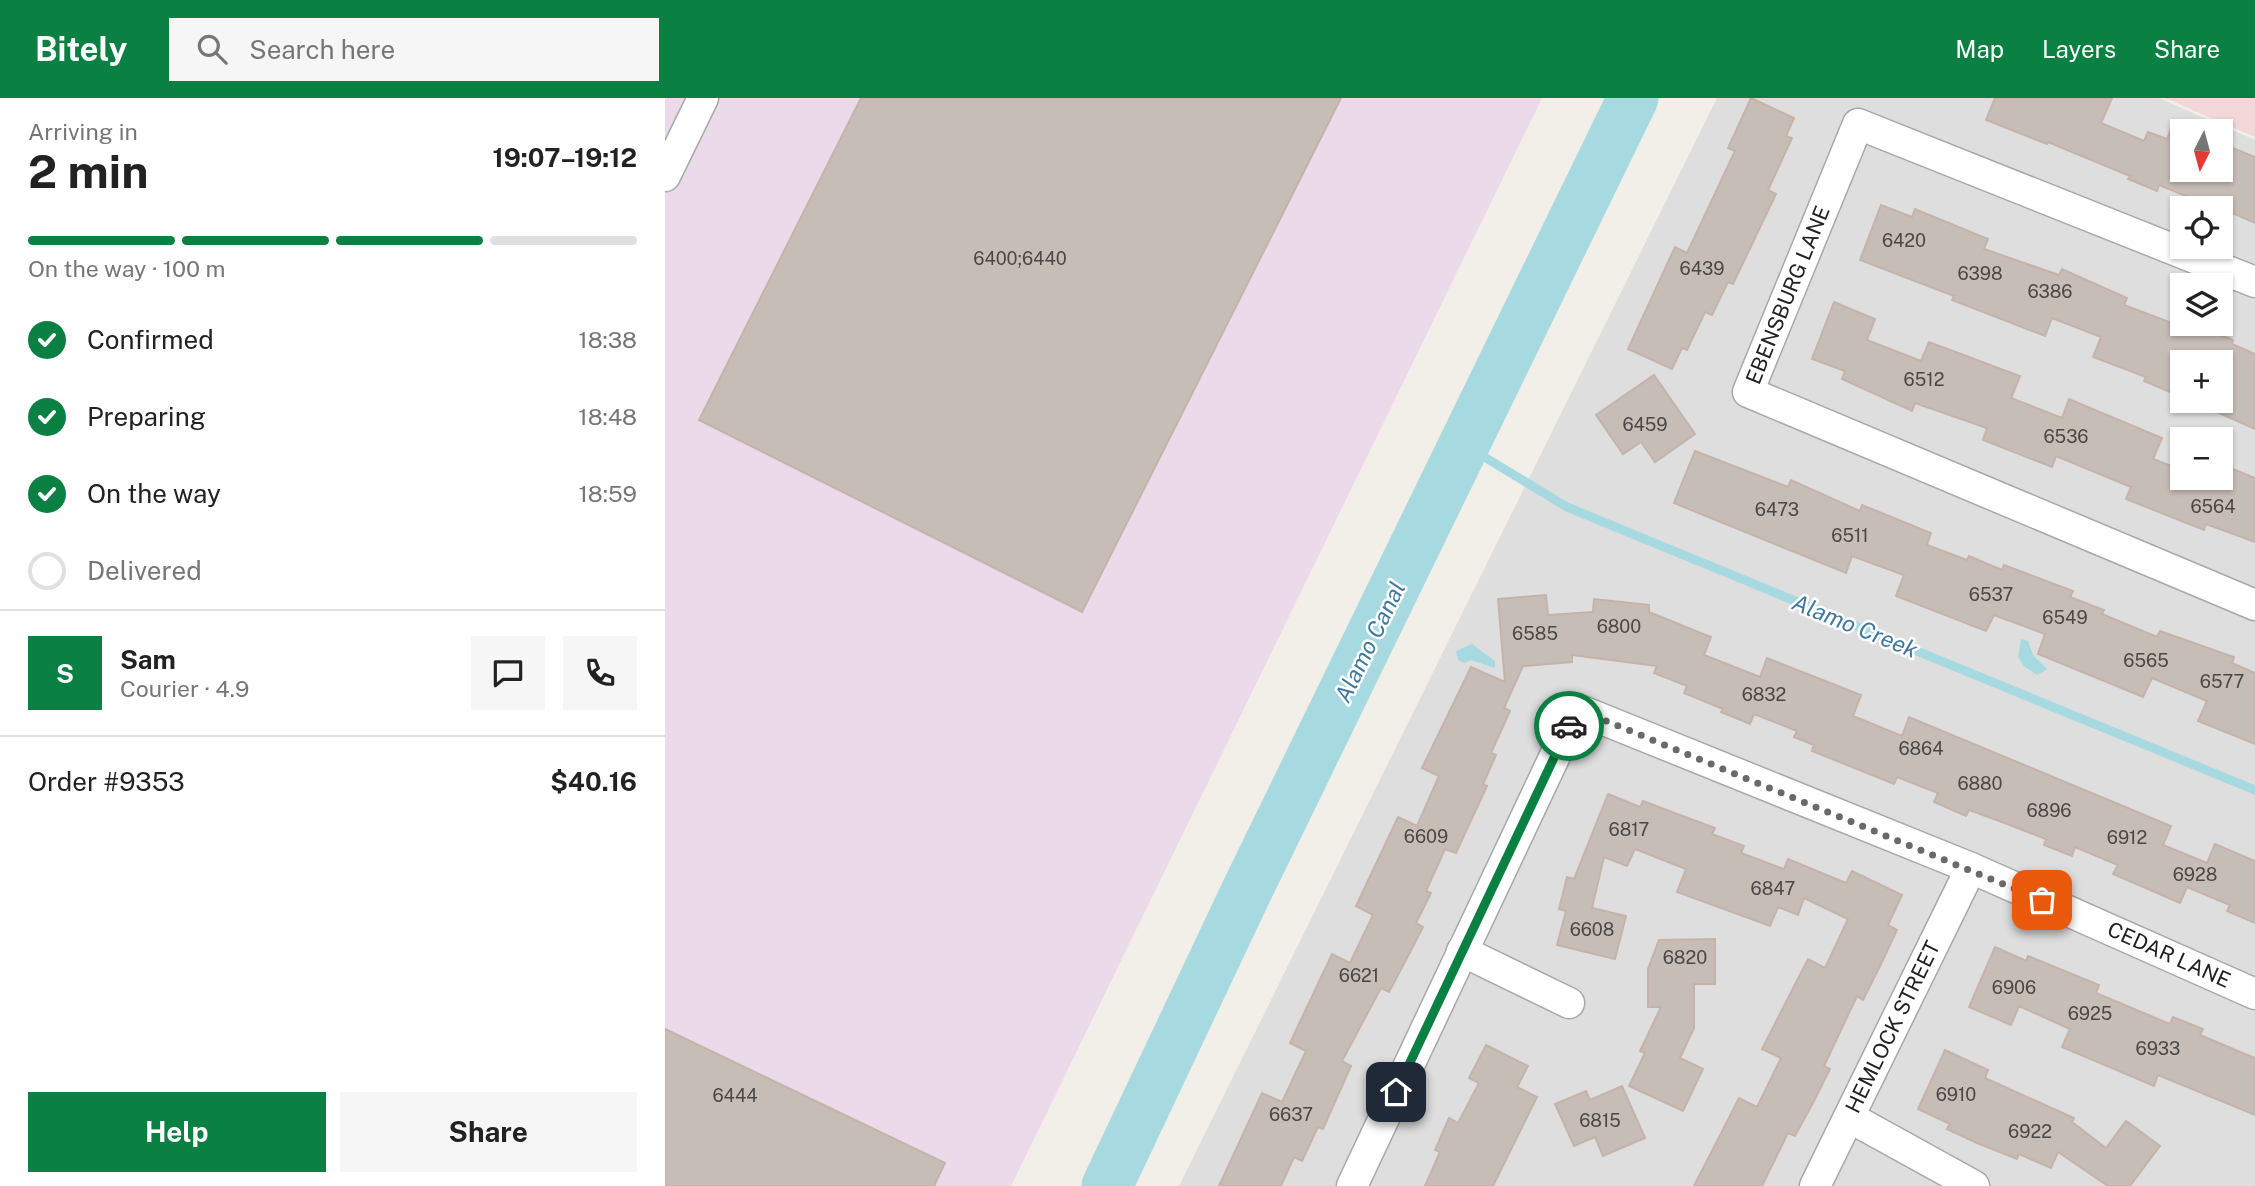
<!DOCTYPE html>
<html lang="en">
<head>
<meta charset="utf-8">
<style>
	body { margin:0; font-family:"Public Sans",sans-serif; background:#f6f6f6; color:#222; height:100vh; display:flex; flex-direction:column; font-size:26px; white-space:nowrap }
	* { box-sizing:border-box; margin:0 }
	p { font-size:23px; color:#767676 }
	.icon { flex:none; width:38px; height:38px; fill:none; stroke:currentColor; stroke-width:2; stroke-linecap:round; stroke-linejoin:round }
	.map { position:relative; flex:1; overflow:hidden }
	.panel { display:flex; flex-direction:column; background:#fff; width:665px }
	.panel>* { flex:none }
	.needle { width:46px; rotate:186deg }
	.fabs { position:absolute; left:1505px; top:21px; display:grid; gap:14px }
	.fabs a { display:grid; place-items:center; width:63px; height:63px; border-radius:0px; background:#fff; box-shadow:0 2px 5px #0004; font-size:35px }
	.pin { position:absolute; display:grid; place-items:center; width:60px; height:60px; color:#fff; margin:-30px; border-radius:14px; box-shadow:0 4px 10px #0006 }
	.courier { position:absolute; display:grid; place-items:center; width:70px; height:70px; margin:-35px; border:5px solid #0b8043; border-radius:50%; background:#fff; color:#222; box-shadow:0 2px 9px #0007 }
	.head em { font-style:normal; font-weight:700 }
	.head div { display:flex; flex-direction:column-reverse }
	.head { display:flex; align-items:center; justify-content:space-between; height:119px; padding:0 28px }
	h1 { font-size:46px; font-weight:700; line-height:52px }
	.bar { display:grid; grid-template-columns:repeat(4,1fr); gap:10px 7px; align-content:center; height:84px; padding:0 28px }
	.bar i { height:9px; border-radius:5px; background:#e0e0e0 }
	.bar .active { background:#0b8043 }
	.bar p { grid-column:span 4 }
	.line { display:flex; align-items:center; gap:18px; padding:0 28px; border-top:2px solid #e0e0e0 }
	.line div { flex:1 }
	.round { display:grid; place-items:center; flex:none; width:74px; height:74px; border-radius:0px; background:#f6f6f6 }
	ol { padding:0 28px; list-style:none }
	li { display:flex; align-items:center; gap:21px; height:77px }
	li p { margin-inline-start:auto }
	li .icon { padding:7px; border-radius:50%; background:#0b8043; color:#fff; stroke-width:4 }
	li:last-child { color:#767676 }
	li i { width:38px; height:38px; border:4px solid #e0e0e0; border-radius:50% }
	.primary-button { display:flex; gap:14px; margin-top:auto; padding:14px 28px }
	.primary-button a { flex:1; height:80px; border-radius:0px; background:#0b8043; color:#fff; font-size:28px; font-weight:700; line-height:80px; text-align:center }
	.primary-button a+a { background:#f6f6f6; color:#222 }
	header { display:flex; align-items:center; gap:42px; box-sizing:border-box; height:98px; padding:0 35px; background:#0b8043; color:#fff }
	header strong { font-size:33px }
	nav { display:flex; gap:38px; margin-inline-start:auto; font-size:24px }
	.search { width:490px; height:63px; background:#f6f6f6; display:flex; align-items:center; gap:18px; box-sizing:border-box; padding:0 24px; border-radius:0px; color:#767676; font-size:26px }
	main { display:flex; flex:1; min-height:0 }
	.map>svg:first-child { display:block }
	.residential { fill:#dfdede; fill-rule:evenodd }
	.commercial { fill:#f3d7d9 }
	.industrial { fill:#ebdaea }
	.water { fill:#a7d9e1 }
	.lines { fill:none; stroke-linecap:round; stroke-linejoin:round }
	.stream { stroke:#a7d9e1; stroke-width:9 }
	.river { stroke:#a7d9e1; stroke-width:51 }
	.building { fill:#c7bdb7; stroke:#c5b3a9; stroke-width:2 }
	.minor-casing { stroke:#a8a8a8; stroke-width:33 }
	.minor { stroke:#fff; stroke-width:30 }
	.done { stroke:#6a6967; stroke-width:7; stroke-dasharray:0 12.6 }
	.route { stroke:#0b8043; stroke-width:9 }
	.labels { text-anchor:middle; stroke-width:5; stroke-linejoin:round; paint-order:stroke }
	.number-label { font-size:18px; fill:#4a4846 }
	.street-label { font-size:21px; fill:#212121; stroke:#fff }
	.water-label { font-size:23px; font-style:italic; fill:#40789e; stroke:#fff }
</style>
</head>
<body>
<header>
<strong>Bitely</strong>
<div class="search"><svg class="icon" aria-label="search" viewBox="0 0 24 24"><circle cx="10" cy="10" r="6"/><path d="M15 15l6 6"/></svg>Search here</div>
<nav><a>Map</a><a>Layers</a><a>Share</a></nav>
</header>
<main>
<section class="panel">
<div class="head"><div><h1>2 min</h1><p>Arriving in</p></div><em>19:07–19:12</em></div>
<div class="bar"><i class="active"></i><i class="active"></i><i class="active"></i><i></i><p>On the way · 100 m</p></div>
<ol>
<li><svg class="icon" aria-label="check" viewBox="0 0 24 24"><path d="M5 12l5 5 9-10"/></svg>Confirmed<p>18:38</p></li>
<li><svg class="icon" aria-label="check" viewBox="0 0 24 24"><path d="M5 12l5 5 9-10"/></svg>Preparing<p>18:48</p></li>
<li><svg class="icon" aria-label="check" viewBox="0 0 24 24"><path d="M5 12l5 5 9-10"/></svg>On the way<p>18:59</p></li>
<li><i></i>Delivered</li>
</ol>
<div class="line" style="height:126px"><b class="round" style="background:#0b8043;color:#fff">S</b><div><b>Sam</b><p>Courier · 4.9</p></div><a class="round"><svg class="icon" aria-label="chat" viewBox="0 0 24 24"><path d="M4 5h16v11H9l-5 4z"/></svg></a><a class="round"><svg class="icon" aria-label="phone" viewBox="0 0 24 24"><path d="M5 4h4l2 5-3 2q2 4 5 5l2-3 5 2v4C11 20 4 13 5 4z"/></svg></a></div>
<div class="line" style="height:91px"><div>Order #9353</div><b>$40.16</b></div>
<div class="primary-button"><a>Help</a><a>Share</a></div>
</section>
<div class="map">
<svg width="1590" height="1088" viewBox="0 0 1590 1088">
	<rect width="100%" height="100%" fill="#f2eee8"/>
	<path class="residential" d="M1052,0H1494L1590,42V1088H514ZM1517,33H1556V72H1517ZM1517,110H1556V149H1517ZM1517,187H1556V226H1517ZM1517,264H1556V303H1517ZM1517,341H1556V380H1517Z"/>
	<polygon class="commercial" points="1500,0 1590,0 1590,39"/>
	<polygon class="industrial" points="0,0 877,0 346,1088 0,1088"/>
	<g class="water">
		<polygon points="1356,541 1363,543 1368,557 1382,571 1372,577 1359,568 1353,559"/>
		<polygon points="807,546 830,563 830,570 806,562 799,565 793,562 791,553"/>
	</g>
	<g class="lines">
		<polyline class="stream" points="798,346 902,409 1590,692"/>
		<polyline class="river" points="442,1088 585,786 968,0"/>
	</g>
	<g class="building">
		<polygon points="196,0 676,0 417,514 34,322"/>
		<polygon points="1086,0 1129,20 1121,38 1127,40 1103,92 1111,96 1068,186 1063,184 1047,217 1040,214 1022,252 1017,250 1007,271 963,251 1010,149 1022,155 1070,53 1063,50"/>
		<polygon points="1330,0 1447,0 1436,25 1479,43 1483,34 1502,41 1508,26 1526,33 1517,33 1517,72 1556,72 1556,45 1590,59 1590,125 1556,110 1533,110 1536,104 1494,87 1492,93 1463,81 1465,78 1383,44 1382,46 1321,22"/>
		<polygon points="1216,107 1247,119 1250,111 1323,141 1319,151 1394,177 1397,171 1462,200 1459,207 1533,235 1536,229 1568,242 1567,246 1590,256 1590,331 1527,303 1556,303 1556,264 1517,264 1517,299 1479,283 1481,279 1428,259 1436,239 1387,220 1380,238 1287,202 1289,198 1195,162"/>
		<polygon points="1169,204 1210,221 1202,242 1256,263 1264,244 1355,278 1346,300 1397,320 1404,301 1497,340 1488,361 1517,372 1517,380 1536,380 1556,388 1556,366 1590,380 1590,444 1541,426 1539,432 1461,401 1466,389 1391,358 1387,369 1318,342 1322,330 1250,305 1247,313 1177,281 1180,273 1147,261"/>
		<polygon points="989,277 1030,336 990,364 976,344 958,356 931,317"/>
		<polygon points="1030,353 1123,389 1126,382 1195,413 1197,407 1266,435 1262,447 1302,462 1304,458 1337,472 1339,467 1408,493 1405,499 1439,512 1437,516 1492,539 1495,533 1569,559 1567,565 1590,575 1590,646 1533,623 1542,603 1487,580 1478,599 1373,556 1380,536 1329,517 1321,533 1231,498 1239,477 1187,458 1181,475 1009,405"/>
		<polygon points="881,497 883,517 928,514 929,501 984,507 984,514 1046,539 1039,557 1095,579 1102,560 1196,597 1188,618 1237,638 1244,619 1506,728 1498,747 1542,765 1550,746 1590,763 1590,825 1562,813 1565,807 1522,789 1515,805 1448,776 1453,767 1410,749 1407,758 1379,747 1381,741 1337,724 1304,712 1301,718 1269,704 1273,695 1232,679 1229,686 1147,653 1149,647 1129,639 1132,633 1089,616 1085,626 1056,614 1058,611 1019,595 1022,588 989,575 992,568 907,557 907,564 858,568 839,610 845,613 826,655 831,657 818,686 822,688 791,755 780,751 761,793 766,795 751,825 758,829 742,860 724,894 716,890 677,963 686,968 658,1031 653,1029 637,1063 629,1059 616,1088 554,1088 597,995 617,1004 641,953 625,945 667,856 685,865 708,817 691,808 733,719 752,728 774,678 757,670 806,569 840,584 833,501"/>
		<polygon points="943,696 975,709 978,703 1050,730 1047,736 1079,748 1076,755 1119,771 1123,761 1181,785 1187,773 1237,797 1223,827 1232,832 1216,866 1198,902 1192,898 1159,968 1165,971 1150,1001 1130,1038 1123,1035 1097,1088 1029,1088 1074,1000 1092,1009 1116,960 1097,951 1143,861 1160,870 1183,821 1139,800 1133,817 1113,809 1105,828 1012,794 1021,771 970,751 962,768 939,759 927,810 961,818 950,861 892,847 901,813 894,811 902,779 909,781"/>
		<polygon points="1050,841 1050,886 1029,886 1029,930 1015,960 1038,971 1018,1013 964,988 980,955 975,953 996,909 983,909 983,871 994,842"/>
		<polygon points="1330,849 1361,863 1363,858 1434,887 1431,895 1505,926 1508,919 1538,931 1535,937 1590,960 1590,1017 1493,977 1489,988 1397,949 1405,931 1354,908 1346,927 1304,909"/>
		<polygon points="0,931 280,1065 269,1088 0,1088"/>
		<polygon points="821,947 863,968 852,989 872,999 828,1088 760,1088 775,1054 770,1052 784,1020 793,1025 814,985 804,980"/>
		<polygon points="1280,952 1323,972 1320,980 1409,1020 1407,1024 1441,1050 1461,1023 1495,1048 1465,1088 1443,1088 1393,1054 1386,1070 1354,1056 1352,1061 1312,1045 1282,1031 1285,1026 1253,1011"/>
		<polygon points="957,988 980,1040 938,1058 930,1039 909,1048 890,1006 921,993 925,1002"/>
	</g>
	<g class="lines">
		<defs>
			<g id="minor">
				<polyline points="0,78 38,0"/>
				<polyline points="1590,184 1193,26 1083,294 1590,507"/>
				<polyline points="797,853 904,905"/>
				<polyline points="1184,1019 1309,1088"/>
				<polyline points="687,1088 912,611 1306,770 1590,896"/>
				<polyline points="1150,1088 1306,770"/>
			</g>
		</defs>
		<use href="#minor" class="minor-casing"/>
		<use href="#minor" class="minor"/>
	</g>
	<g class="lines">
		<polyline class="done" points="904,628 912,611 1377,802"/>
		<polyline class="route" points="731,994 904,628"/>
	</g>
	<g class="labels">
		<g class="number-label">
			<text x="1239" y="149">6420</text>
			<text x="355" y="167">6400;6440</text>
			<text x="1037" y="177">6439</text>
			<text x="1315" y="182">6398</text>
			<text x="1385" y="200">6386</text>
			<text x="1259" y="288">6512</text>
			<text x="980" y="333">6459</text>
			<text x="1401" y="345">6536</text>
			<text x="1548" y="415">6564</text>
			<text x="1112" y="418">6473</text>
			<text x="1185" y="444">6511</text>
			<text x="1326" y="503">6537</text>
			<text x="1400" y="526">6549</text>
			<text x="954" y="535">6800</text>
			<text x="870" y="542">6585</text>
			<text x="1481" y="569">6565</text>
			<text x="1557" y="590">6577</text>
			<text x="1099" y="603">6832</text>
			<text x="1256" y="657">6864</text>
			<text x="1315" y="692">6880</text>
			<text x="1384" y="719">6896</text>
			<text x="964" y="738">6817</text>
			<text x="761" y="745">6609</text>
			<text x="1462" y="746">6912</text>
			<text x="1530" y="783">6928</text>
			<text x="1108" y="797">6847</text>
			<text x="927" y="838">6608</text>
			<text x="1020" y="866">6820</text>
			<text x="694" y="884">6621</text>
			<text x="1349" y="896">6906</text>
			<text x="1425" y="922">6925</text>
			<text x="1493" y="957">6933</text>
			<text x="1291" y="1003">6910</text>
			<text x="70" y="1004">6444</text>
			<text x="626" y="1023">6637</text>
			<text x="935" y="1029">6815</text>
			<text x="1365" y="1040">6922</text>
		</g>
		<g class="street-label">
			<text transform="translate(1123 197) rotate(-68)" y="7">EBENSBURG LANE</text>
			<text transform="translate(1504 857) rotate(24)" y="7">CEDAR LANE</text>
			<text transform="translate(1228 929) rotate(-64)" y="7">HEMLOCK STREET</text>
		</g>
		<g class="water-label">
			<text transform="translate(1190 528) rotate(22)" y="8">Alamo Creek</text>
			<text transform="translate(705 544) rotate(-64)" y="8">Alamo Canal</text>
		</g>
	</g>
</svg>
<div class="fabs">
<a><svg class="needle" viewBox="-14 -14 28 28"><path d="M0-13l5 13h-10z" fill="#e53935"/><path d="M0 13l5-13h-10z" fill="#767676"/></svg></a>
<a><svg class="icon" aria-label="locate" viewBox="0 0 24 24"><circle cx="12" cy="12" r="6"/><path d="M12 2v4M12 18v4M2 12h4M18 12h4"/></svg></a>
<a><svg class="icon" aria-label="layers" viewBox="0 0 24 24"><path d="M12 4l9 5-9 5-9-5zM3 14l9 5 9-5"/></svg></a>
<a>+</a>
<a>−</a>
</div>
<div class="pin" style="left:1377px;top:802px;background:#ea580c"><svg class="icon" aria-label="bag" viewBox="0 0 24 24"><path d="M5 8h14l-1 12H6zM9 8a3 3 0 0 1 6 0"/></svg></div>
<div class="pin" style="left:731px;top:994px;background:#1f2937"><svg class="icon" aria-label="home" viewBox="0 0 24 24"><path d="M3 11l9-7 9 7M6 9v11h12V9"/></svg></div>
<div class="courier" style="left:904px;top:628px"><svg class="icon" aria-label="car" viewBox="0 0 24 24"><path d="M5 17H2v-5l4-1 3-4h7l3 4 3 1v5h-3M9 17h6M6 11h13"/><circle cx="7" cy="17" r="2"/><circle cx="17" cy="17" r="2"/></svg></div>
</div>
</main>
</body>
</html>
